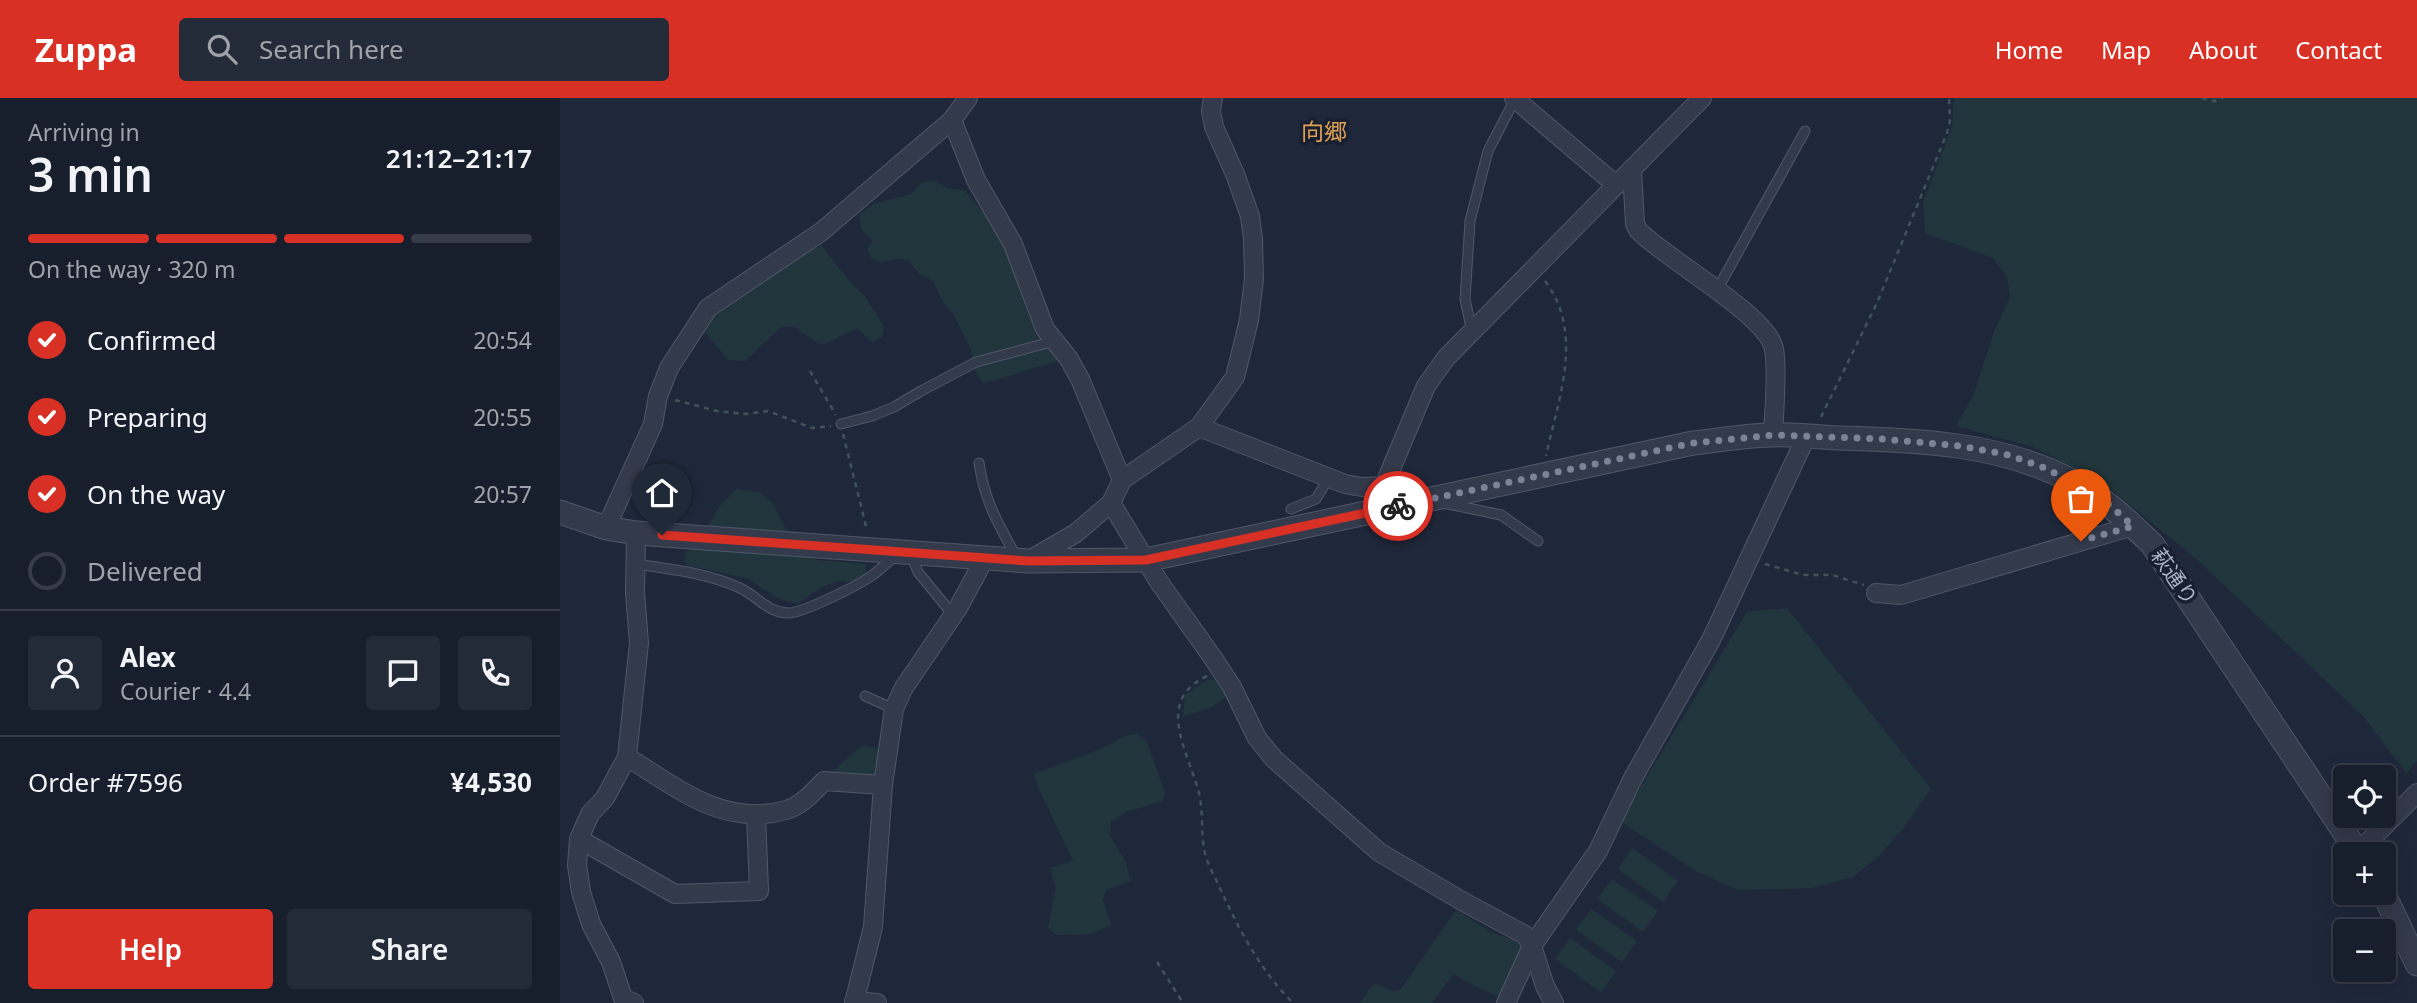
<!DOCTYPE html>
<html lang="en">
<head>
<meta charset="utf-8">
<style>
	body { margin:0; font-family:"Noto Sans","Noto Sans JP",sans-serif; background:#242b38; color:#f1f3f6; height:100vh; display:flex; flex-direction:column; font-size:26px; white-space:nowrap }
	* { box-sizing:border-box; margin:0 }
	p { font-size:23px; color:#9ea2a9 }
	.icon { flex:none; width:38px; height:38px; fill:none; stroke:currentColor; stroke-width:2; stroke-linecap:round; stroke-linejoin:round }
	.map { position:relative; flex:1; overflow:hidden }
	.drawer { display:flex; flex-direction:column; background:#171e2c; width:560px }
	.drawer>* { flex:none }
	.buttons { position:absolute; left:1773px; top:667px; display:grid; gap:14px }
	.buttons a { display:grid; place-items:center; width:63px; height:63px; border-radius:7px; background:#171e2c; box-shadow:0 4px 18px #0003,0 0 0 2px #363c48; font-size:35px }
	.pin { position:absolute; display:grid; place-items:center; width:60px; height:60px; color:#fff; margin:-72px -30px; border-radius:50% 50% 50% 0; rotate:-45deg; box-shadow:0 0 7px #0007 }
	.pin .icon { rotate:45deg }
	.courier { position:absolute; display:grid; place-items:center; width:70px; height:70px; margin:-35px; border:5px solid #d93025; border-radius:50%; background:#fff; color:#222; box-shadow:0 2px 9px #0007 }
	.headline em { font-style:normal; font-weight:600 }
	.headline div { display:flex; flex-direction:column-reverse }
	.headline { display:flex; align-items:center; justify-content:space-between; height:119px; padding:0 28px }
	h1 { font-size:46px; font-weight:600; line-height:52px }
	.bar { display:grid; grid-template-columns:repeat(4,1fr); gap:10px 7px; align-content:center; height:84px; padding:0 28px }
	.bar i { height:9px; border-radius:5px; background:#363c48 }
	.bar .selected { background:#d93025 }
	.bar p { grid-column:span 4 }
	.line { display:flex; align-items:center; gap:18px; padding:0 28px; border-top:2px solid #363c48 }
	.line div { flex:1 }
	.round { display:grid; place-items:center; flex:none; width:74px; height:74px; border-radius:7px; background:#242b38 }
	ol { padding:0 28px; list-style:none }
	li { display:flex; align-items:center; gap:21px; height:77px }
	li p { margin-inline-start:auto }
	li .icon { padding:7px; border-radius:50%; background:#d93025; color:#fff; stroke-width:4 }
	li:last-child { color:#9ea2a9 }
	li i { width:38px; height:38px; border:4px solid #363c48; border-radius:50% }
	.button { display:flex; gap:14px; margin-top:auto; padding:14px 28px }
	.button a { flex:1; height:80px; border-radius:7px; background:#d93025; color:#fff; font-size:28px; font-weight:600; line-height:80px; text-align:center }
	.button a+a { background:#242b38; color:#f1f3f6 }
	header { display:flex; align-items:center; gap:42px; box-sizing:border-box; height:98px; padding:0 35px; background:#d93025; color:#fff }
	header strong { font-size:33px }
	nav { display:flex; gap:38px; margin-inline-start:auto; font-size:24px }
	.search { width:490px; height:63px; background:#242b38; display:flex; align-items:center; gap:18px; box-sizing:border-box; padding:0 24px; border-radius:7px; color:#9ea2a9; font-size:26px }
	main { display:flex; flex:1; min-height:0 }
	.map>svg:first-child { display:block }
	.green { fill:#21363c }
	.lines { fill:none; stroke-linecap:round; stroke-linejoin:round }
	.service-casing { stroke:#505769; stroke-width:11 }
	.minor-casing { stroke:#505769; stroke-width:20 }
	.tertiary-casing { stroke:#505769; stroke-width:25 }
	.path { stroke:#3f535a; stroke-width:2.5; stroke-dasharray:5 5; stroke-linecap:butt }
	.service { stroke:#333a4b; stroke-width:9 }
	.minor { stroke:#333a4b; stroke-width:18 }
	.tertiary { stroke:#333a4b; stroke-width:23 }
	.done { stroke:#7b8397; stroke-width:7; stroke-dasharray:0 12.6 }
	.route { stroke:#d93025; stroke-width:9 }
	.labels { text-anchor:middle; stroke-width:7; stroke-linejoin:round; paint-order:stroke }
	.street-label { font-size:21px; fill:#adb4c8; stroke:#181f30 }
	.neighbourhood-label { font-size:23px; fill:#dea052; stroke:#181f30 }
</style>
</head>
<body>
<header>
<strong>Zuppa</strong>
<div class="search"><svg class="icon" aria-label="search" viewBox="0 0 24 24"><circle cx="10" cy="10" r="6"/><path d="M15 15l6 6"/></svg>Search here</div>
<nav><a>Home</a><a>Map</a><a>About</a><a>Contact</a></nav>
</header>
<main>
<section class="drawer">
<div class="headline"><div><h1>3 min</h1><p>Arriving in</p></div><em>21:12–21:17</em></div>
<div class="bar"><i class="selected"></i><i class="selected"></i><i class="selected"></i><i></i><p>On the way · 320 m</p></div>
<ol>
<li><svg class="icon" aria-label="check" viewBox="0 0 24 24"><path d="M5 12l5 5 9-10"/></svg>Confirmed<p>20:54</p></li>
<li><svg class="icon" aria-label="check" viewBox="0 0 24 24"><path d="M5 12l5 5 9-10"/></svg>Preparing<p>20:55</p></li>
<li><svg class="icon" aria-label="check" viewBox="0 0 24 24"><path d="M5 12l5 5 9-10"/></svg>On the way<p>20:57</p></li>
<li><i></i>Delivered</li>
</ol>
<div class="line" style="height:126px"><a class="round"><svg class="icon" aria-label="person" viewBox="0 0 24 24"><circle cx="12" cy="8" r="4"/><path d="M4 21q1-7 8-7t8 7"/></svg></a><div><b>Alex</b><p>Courier · 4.4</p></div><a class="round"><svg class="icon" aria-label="chat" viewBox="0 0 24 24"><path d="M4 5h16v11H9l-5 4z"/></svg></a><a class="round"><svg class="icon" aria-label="phone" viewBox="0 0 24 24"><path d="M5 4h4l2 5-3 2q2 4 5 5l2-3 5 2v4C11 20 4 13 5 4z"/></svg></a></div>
<div class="line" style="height:91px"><div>Order #7596</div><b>¥4,530</b></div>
<div class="button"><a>Help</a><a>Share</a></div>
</section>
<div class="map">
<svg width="1857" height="905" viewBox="0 0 1857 905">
	<rect width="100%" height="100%" fill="#1f283b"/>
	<g class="green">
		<polygon points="1394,0 1857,0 1857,663 1846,675 1804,619 1642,466 1542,384 1473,349 1396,328 1413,298 1434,234 1450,199 1447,179 1433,160 1365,135 1363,104 1392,29"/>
		<path d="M376,83L388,91L404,92L436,129L451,156L463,197L472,214L476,238L498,263C472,270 449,279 423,285L415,274L411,252L394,217L383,204L373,183L360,176L348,162L334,161L321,165L311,160L307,151L313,143L302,132L299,117L314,106L351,96L361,85Z"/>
		<path d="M262,148L290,184L305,198L324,229L322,239L312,244L298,231C283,234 276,243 261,247L234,229H221L185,263L168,262L145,234L154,214L170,202L197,190L242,154Z"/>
		<polygon points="177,391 201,395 212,404 237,453 257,462 306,466 306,476 291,483 275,484 262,489 237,506 217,500 189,481 126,467 124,456 138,446 159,409"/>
		<polygon points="1227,510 1371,691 1345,728 1320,757 1293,779 1251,790 1178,792 1136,773 1060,723 1187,514"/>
		<polygon points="649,581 659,583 667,598 652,609 623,619 625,597"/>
		<polygon points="578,635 587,645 605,694 602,703 566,714 551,724 550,738 566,764 570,783 546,792 543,802 551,827 531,836 496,837 488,830 496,789 490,770 513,763 478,689 474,676 541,651 563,639"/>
		<polygon points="303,647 321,651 315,682 274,677 275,671"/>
		<polygon points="1072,750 1118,783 1103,804 1058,771"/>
		<polygon points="1052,781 1098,813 1083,834 1037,801"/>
		<polygon points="1031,811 1077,843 1062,864 1016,832"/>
		<polygon points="896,812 931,834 955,843 961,850 940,899 915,888 893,876 872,905 800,905 814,885 832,893 840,892"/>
		<polygon points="1010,840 1056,873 1041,894 995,861"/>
	</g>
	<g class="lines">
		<defs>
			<g id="service">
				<polyline points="1157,192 1245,33"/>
				<polyline points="912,234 905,201 910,123 928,53 955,1"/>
				<polyline points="281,326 312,318 334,309 361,293 416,264 495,243"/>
				<path d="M419,365C425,405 438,425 457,460"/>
				<polyline points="884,405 941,417 978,443"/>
				<polyline points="731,411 756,401 768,381"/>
				<polyline points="351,457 358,474 393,517"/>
				<path d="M76,466C110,471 148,475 180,490C197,498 207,514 227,515C242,516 301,486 314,476C321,471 328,464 334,458"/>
				<polyline points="305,598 334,611"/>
			</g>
			<g id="minor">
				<polyline points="954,0 1056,87"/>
				<polyline points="392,22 416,82 453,146 485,231 509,261 520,281 562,382"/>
				<path d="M1072,73L1075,126L1078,132C1104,160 1208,217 1214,251C1218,273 1214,313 1213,337"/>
				<polyline points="639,329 785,386 802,389 826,388"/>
				<polyline points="551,405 599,484 653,560 672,589 697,640 714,661 819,754 902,803 965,837 972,848 985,888 994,905"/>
				<polyline points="828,410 828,378 866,288 886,260 1142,0"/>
				<polyline points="46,430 93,326 98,298 109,270 148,210 261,134 392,22 408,0"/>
				<polyline points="468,463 516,435 551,405 562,382 639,329 675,279 689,222 694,181 693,141 690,118 675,76 654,29 651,13 653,0"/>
				<polyline points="1316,495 1341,497 1573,428"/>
				<path d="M67,659C116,689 164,730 226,712C241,708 253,694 264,683L323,687"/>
				<polyline points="19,741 115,796 199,793 196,716"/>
				<polyline points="1798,754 1857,695"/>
				<polyline points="294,903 317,905"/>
				<polyline points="74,905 63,900 51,864 31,826 21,794 17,767 19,741 30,716 45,700 67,659 79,545 75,495 76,435"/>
				<polyline points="294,905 313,829 323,687 334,611 343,591 398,510 425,460"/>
				<polyline points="946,905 972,848 1038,753 1073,680 1151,542 1246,339"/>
			</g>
			<g id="tertiary">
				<path d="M0,414L46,430L76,435L468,463L586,462L1133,345C1160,342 1187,337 1213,337C1235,336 1256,339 1278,340C1357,342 1440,345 1512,383C1543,399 1567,422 1592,446L1799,756"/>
				<polyline points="1823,794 1857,866"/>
			</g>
		</defs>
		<use href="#service" class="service-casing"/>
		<use href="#minor" class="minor-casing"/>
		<use href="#tertiary" class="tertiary-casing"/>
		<g class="path">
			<polyline points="1642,0 1655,3 1663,0"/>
			<path d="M985,183C1025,236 998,301 986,358"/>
			<polyline points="250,273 276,317"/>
			<polyline points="115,302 157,313 187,316 208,313 252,330 271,328"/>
			<polyline points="1261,319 1317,205 1387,35 1390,23 1389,0"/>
			<polyline points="283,336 307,432"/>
			<polyline points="1205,466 1243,477 1272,477 1304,487"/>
			<path d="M647,578C594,603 628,653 639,695C644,716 640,739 646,759C649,769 655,779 659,788C678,830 700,872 733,905"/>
			<polyline points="597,864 623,905"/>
		</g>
		<use href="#service" class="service"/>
		<use href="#minor" class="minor"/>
		<use href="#tertiary" class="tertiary"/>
	</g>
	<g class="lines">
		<polyline class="done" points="838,408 1133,345 1213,337 1322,341 1401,348 1445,356 1480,368 1514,384 1546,404 1573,428 1521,443"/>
		<polyline class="route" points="102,437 468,463 586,462 838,408"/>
	</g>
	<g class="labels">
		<g class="street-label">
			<text transform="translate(1614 479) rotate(55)" y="7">萩通り</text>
		</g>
		<g class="neighbourhood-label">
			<text x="764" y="42">向郷</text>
		</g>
	</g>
</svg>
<div class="buttons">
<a><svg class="icon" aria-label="locate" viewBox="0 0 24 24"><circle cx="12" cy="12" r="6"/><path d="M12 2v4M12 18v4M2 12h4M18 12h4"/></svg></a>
<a>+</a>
<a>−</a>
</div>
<div class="pin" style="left:1521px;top:443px;background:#ea580c"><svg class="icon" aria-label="bag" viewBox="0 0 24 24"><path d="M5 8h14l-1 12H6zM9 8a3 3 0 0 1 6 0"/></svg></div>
<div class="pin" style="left:102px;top:437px;background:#1f2937"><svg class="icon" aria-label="home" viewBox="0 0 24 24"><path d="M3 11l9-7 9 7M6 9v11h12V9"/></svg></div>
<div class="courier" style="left:838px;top:408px"><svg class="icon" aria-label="bike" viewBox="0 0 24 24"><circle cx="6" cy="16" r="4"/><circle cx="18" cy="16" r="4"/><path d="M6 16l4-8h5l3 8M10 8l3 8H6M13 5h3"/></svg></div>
</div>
</main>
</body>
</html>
